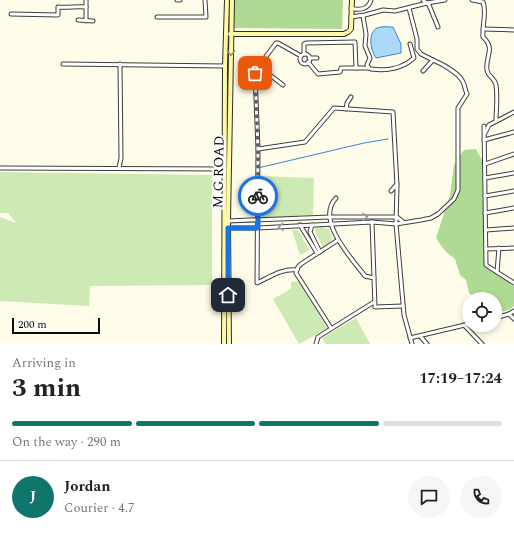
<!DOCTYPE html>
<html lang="en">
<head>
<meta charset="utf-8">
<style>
	body { margin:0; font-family:Spectral,serif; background:#f6f6f6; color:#222; height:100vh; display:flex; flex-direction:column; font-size:15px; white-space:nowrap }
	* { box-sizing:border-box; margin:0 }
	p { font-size:13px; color:#767676 }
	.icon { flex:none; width:22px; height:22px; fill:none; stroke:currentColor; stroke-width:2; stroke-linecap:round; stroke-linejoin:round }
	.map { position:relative; height:344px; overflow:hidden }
	.sheet { display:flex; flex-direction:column; background:#fff; flex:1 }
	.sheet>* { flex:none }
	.fabs { position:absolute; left:462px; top:292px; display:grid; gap:8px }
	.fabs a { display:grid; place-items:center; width:40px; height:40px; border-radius:50%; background:#fff; box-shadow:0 2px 6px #0003; font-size:20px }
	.scale { position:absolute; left:12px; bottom:10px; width:88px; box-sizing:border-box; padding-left:4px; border:2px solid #0b0b0b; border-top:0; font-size:11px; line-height:14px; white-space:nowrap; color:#0b0b0b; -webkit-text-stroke:3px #fff; paint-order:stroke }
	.pin { position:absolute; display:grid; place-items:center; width:34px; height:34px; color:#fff; margin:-17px; border-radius:8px; box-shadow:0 2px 6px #0006 }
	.courier { position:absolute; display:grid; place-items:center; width:40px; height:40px; margin:-20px; border:3px solid #1a73e8; border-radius:50%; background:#fff; color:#222; box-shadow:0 1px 5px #0007 }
	.headline em { font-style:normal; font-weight:700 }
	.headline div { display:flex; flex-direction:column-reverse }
	.headline { display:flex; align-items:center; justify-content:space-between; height:68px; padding:0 12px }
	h1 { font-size:26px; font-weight:700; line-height:30px }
	.bar { display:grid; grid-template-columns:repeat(4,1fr); gap:6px 4px; align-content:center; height:48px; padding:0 12px }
	.bar i { height:5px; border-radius:3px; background:#e0e0e0 }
	.bar .selected { background:#0f766e }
	.bar p { grid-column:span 4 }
	.line { display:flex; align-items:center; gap:10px; padding:0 12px; border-top:1px solid #e0e0e0 }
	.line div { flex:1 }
	.round { display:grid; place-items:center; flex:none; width:42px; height:42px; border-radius:21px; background:#f6f6f6 }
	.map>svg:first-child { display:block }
	.green { fill:#cde9b4 }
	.forest { fill:#afda93 }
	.water { fill:#aed8f7; stroke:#348acf }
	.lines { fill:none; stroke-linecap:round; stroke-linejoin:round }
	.stream { stroke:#348acf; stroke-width:1 }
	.street-casing { stroke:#3e3e3e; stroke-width:5 }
	.secondary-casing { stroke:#2d2d2d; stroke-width:6 }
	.street { stroke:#fff; stroke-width:3 }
	.secondary { stroke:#fff9a5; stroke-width:4 }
	.oneway { stroke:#9d9a67 }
	.oneway2 { stroke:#9d9d9d }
	.done { stroke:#605f59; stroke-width:4; stroke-dasharray:0 7.2 }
	.route { stroke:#1a73e8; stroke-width:5 }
	.labels { text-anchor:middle; stroke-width:4; stroke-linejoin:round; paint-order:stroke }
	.street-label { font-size:14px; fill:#0b0b0b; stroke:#fff }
</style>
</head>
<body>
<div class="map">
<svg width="514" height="344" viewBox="0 0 514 344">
	<rect width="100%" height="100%" fill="#fffcea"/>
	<g class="green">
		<polygon points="0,172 212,175 212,285 90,286 89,306 0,301 0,217 16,223 8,213 0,213"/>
		<polygon points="261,176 314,178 313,215 260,218"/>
		<polygon points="321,227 329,229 332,237 330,244 323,247 315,232 315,228"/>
		<polygon points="292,230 298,230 309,250 300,255"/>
		<polygon points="299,281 328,328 299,344 273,299 291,289 291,282"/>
		<polygon points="356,318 370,344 325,344 322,338"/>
	</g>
	<g class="forest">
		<polygon points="234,0 343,0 342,29 234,28"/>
		<polygon points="476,149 482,160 484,266 514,286 514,306 509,310 495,313 495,299 476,299 469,293 466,280 460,275 455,259 445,251 436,238 450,195 454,165 464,150"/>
	</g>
	<path class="water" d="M393,27L401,44V53L376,58C371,51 367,34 377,28C381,26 389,27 393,27Z"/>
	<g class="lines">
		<polyline class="stream" points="258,168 364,143 388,139"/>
		<defs>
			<g id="street">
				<polyline points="177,0 180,0"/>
				<polyline points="423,0 429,5 438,27"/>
				<path d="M472,0L483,2C487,12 482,25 483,37C496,49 485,56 487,70C488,77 495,78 496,85C498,97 496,109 496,121"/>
				<path d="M351,8C359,11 369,9 371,0"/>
				<polyline points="409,8 417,39 417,49 421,54 433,60"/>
				<path d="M11,14L58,15V7C68,8 76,6 86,7"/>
				<polyline points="363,16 366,34 365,46 370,58 367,65 369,68"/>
				<polyline points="157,17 206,17 205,0"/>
				<polyline points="351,17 365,15 383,10 395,11 427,3 445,0"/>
				<polyline points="78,20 93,21"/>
				<polyline points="86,21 86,0"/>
				<polyline points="483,29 514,30"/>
				<polyline points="304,54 304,44 306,43 355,42 356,68"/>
				<circle cx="305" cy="59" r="5"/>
				<polyline points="309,58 317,58"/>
				<path d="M308,62L318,74L340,72L341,68H369L371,69C386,71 402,69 414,58L410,44"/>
				<polyline points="63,64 225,66"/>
				<polyline points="259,72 259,66 276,43 278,43 301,56"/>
				<path d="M283,85L266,72L255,73L258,149L257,283C270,277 282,268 297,270"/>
				<polyline points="346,109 347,103 351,97"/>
				<polyline points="484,126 486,265 514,283"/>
				<polyline points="485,133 489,125 514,112"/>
				<polyline points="484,140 514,132"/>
				<polyline points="258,149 305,142 334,108 393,112 397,186 396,224 404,315 412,344"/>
				<polyline points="485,164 514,154"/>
				<polyline points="0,168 225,169"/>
				<polyline points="119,168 121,158 120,64"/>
				<polyline points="485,178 514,173"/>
				<polyline points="391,191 397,184"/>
				<polyline points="485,196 514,191"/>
				<path d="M336,198C315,220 352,259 365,276L374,278L375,307L403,306"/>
				<polyline points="485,213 514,208"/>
				<polyline points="227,221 330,217 397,217 403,222"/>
				<polyline points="372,222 374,278"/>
				<polyline points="300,225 317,253"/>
				<polyline points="312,225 310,232 320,252"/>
				<path d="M227,228H258L372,222L396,224L421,220L431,218L438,214L454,199L458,190V108L467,94C465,90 465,86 463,82C459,73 442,64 433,60L423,71"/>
				<polyline points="486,230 514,228"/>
				<polyline points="486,249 514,248"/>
				<polyline points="497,272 499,248"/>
				<polyline points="509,314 514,319"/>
				<polyline points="495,318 509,314 514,311"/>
				<polyline points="464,325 482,344"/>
				<polyline points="331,328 296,273 298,267 301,264 338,240"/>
				<polyline points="420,336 427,344"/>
				<polyline points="410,338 469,324"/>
				<polyline points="316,344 318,337 374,302"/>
			</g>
			<g id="secondary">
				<polyline points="230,34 344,34 348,32 351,29 352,0"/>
				<polyline points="224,344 225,66 227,0"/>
				<polyline points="229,344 228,221 232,0"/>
			</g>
		</defs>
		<use href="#street" class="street-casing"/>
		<use href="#secondary" class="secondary-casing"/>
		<use href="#street" class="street"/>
		<use href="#secondary" class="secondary"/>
	</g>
	<defs><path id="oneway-chevron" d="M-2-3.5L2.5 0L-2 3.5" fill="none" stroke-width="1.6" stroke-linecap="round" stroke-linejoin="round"/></defs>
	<use class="oneway" href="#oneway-chevron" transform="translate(231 53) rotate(92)"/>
	<g class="oneway2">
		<use href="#oneway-chevron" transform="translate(365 217)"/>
		<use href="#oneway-chevron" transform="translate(281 227) rotate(177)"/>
	</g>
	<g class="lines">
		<polyline class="done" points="255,73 258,149 258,196"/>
		<polyline class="route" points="228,295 228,228 258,228 258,196"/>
	</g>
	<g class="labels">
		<g class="street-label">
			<text transform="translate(218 172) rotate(-89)" y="5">M G ROAD</text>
		</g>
	</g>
</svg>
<div class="fabs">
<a><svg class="icon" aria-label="locate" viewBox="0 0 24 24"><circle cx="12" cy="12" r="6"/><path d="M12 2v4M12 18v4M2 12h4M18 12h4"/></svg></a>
</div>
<div class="scale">200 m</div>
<div class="pin" style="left:255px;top:73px;background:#ea580c"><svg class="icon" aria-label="bag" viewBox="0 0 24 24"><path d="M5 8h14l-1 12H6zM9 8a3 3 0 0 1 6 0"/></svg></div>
<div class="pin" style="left:228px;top:295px;background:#1f2937"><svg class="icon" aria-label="home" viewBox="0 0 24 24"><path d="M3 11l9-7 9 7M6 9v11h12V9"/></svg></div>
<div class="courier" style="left:258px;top:196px"><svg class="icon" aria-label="bike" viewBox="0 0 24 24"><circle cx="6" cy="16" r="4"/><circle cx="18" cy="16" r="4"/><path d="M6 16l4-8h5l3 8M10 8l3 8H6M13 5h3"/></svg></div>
</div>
<section class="sheet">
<div class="headline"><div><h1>3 min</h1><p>Arriving in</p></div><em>17:19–17:24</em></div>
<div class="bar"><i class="selected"></i><i class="selected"></i><i class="selected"></i><i></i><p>On the way · 290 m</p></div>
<div class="line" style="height:72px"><b class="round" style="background:#0f766e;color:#fff">J</b><div><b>Jordan</b><p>Courier · 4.7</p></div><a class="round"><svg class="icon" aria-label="chat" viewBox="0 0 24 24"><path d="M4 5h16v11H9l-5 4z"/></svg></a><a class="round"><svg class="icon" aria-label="phone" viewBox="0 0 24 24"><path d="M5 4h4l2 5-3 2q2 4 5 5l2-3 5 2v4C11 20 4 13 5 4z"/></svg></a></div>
</section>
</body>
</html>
